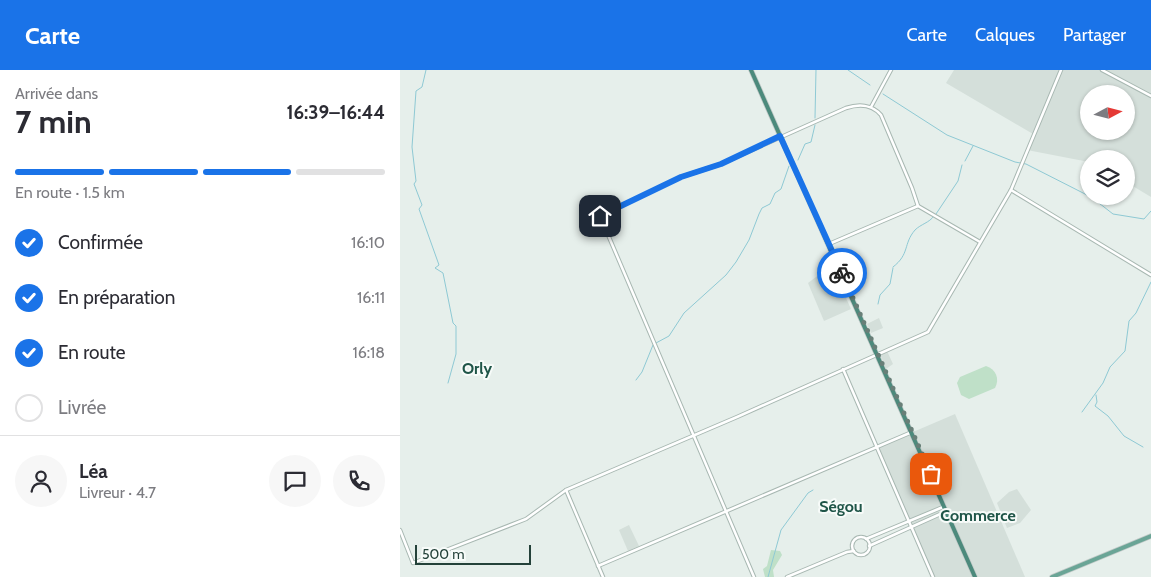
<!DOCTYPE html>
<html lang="fr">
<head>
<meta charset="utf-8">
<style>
	body { margin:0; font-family:Cabin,sans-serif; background:#f7f7f7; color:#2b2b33; height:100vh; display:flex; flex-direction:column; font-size:19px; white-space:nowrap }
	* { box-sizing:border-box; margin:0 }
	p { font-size:16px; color:#7c7c81 }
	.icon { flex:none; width:28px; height:28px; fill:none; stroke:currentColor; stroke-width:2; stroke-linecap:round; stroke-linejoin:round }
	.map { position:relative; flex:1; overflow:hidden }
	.details { display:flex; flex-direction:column; background:#fff; width:400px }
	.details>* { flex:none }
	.needle { width:32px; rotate:83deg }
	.tools { position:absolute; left:680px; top:15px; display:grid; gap:10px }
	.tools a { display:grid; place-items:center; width:55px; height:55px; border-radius:50%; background:#fff; box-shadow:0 1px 4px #0004; font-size:25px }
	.scale { position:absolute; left:15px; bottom:12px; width:116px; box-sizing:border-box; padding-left:5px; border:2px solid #24423a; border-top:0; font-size:14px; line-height:18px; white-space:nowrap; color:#24423a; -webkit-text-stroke:4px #f7fbf9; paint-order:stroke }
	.pin { position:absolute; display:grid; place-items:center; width:42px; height:42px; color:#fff; margin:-21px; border-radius:10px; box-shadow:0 2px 8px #0006 }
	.courier { position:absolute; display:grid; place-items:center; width:50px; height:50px; margin:-25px; border:4px solid #1a73e8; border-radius:50%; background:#fff; color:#222; box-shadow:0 1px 6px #0007 }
	.overview em { font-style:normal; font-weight:700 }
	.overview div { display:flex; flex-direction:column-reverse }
	.overview { display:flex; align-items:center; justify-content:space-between; height:85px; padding:0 15px }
	h1 { font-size:32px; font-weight:700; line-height:38px }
	.bar { display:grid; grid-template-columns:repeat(4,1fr); gap:8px 5px; align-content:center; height:60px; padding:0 15px }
	.bar i { height:6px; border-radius:4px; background:#e1e1e2 }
	.bar .selected { background:#1a73e8 }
	.bar p { grid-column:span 4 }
	.line { display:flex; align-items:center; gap:12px; padding:0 15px; border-top:1px solid #e1e1e2 }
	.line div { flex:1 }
	.round { display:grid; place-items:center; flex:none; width:52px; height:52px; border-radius:26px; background:#f7f7f7 }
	ol { padding:0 15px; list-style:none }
	li { display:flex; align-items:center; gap:15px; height:55px }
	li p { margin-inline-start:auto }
	li .icon { padding:5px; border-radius:50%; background:#1a73e8; color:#fff; stroke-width:4 }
	li:last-child { color:#7c7c81 }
	li i { width:28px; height:28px; border:2px solid #e1e1e2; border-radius:50% }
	header { display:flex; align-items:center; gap:30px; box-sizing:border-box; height:70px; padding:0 25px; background:#1a73e8; color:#fff }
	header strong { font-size:24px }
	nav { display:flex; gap:28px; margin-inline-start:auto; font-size:18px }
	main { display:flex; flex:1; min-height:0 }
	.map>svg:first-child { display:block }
	.built { fill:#d4dfda; fill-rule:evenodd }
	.green { fill:#bfe0c8 }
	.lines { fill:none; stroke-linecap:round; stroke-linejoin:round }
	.stream { stroke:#8ec9d4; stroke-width:1 }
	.tertiary-casing { stroke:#a8b8b2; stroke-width:4.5 }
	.primary-casing { stroke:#c2cac8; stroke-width:5.5 }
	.trunk-casing { stroke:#c2cac8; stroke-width:5.5 }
	.tertiary { stroke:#fff; stroke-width:2.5 }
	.primary { stroke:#6aa596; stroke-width:4 }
	.trunk { stroke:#4c8a7c; stroke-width:4 }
	.done { stroke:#687f78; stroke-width:5; stroke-dasharray:0 9 }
	.route { stroke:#1a73e8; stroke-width:6 }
	.labels { text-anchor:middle; stroke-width:4; stroke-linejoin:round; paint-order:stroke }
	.quarter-label { font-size:16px; font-weight:bold; fill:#1f5548; stroke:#f7fbf9 }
</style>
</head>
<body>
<header>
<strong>Carte</strong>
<nav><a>Carte</a><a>Calques</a><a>Partager</a></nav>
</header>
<main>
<section class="details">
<div class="overview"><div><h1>7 min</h1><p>Arrivée dans</p></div><em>16:39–16:44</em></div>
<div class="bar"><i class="selected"></i><i class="selected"></i><i class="selected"></i><i></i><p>En route · 1.5 km</p></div>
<ol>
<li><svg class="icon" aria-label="check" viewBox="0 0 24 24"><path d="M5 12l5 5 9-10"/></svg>Confirmée<p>16:10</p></li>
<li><svg class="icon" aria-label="check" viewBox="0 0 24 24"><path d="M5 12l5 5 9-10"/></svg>En préparation<p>16:11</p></li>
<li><svg class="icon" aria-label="check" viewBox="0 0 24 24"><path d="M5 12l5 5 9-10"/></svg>En route<p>16:18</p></li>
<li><i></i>Livrée</li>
</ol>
<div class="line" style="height:90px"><a class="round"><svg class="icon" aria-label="person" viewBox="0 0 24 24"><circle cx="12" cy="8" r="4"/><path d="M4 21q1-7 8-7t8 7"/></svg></a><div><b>Léa</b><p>Livreur · 4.7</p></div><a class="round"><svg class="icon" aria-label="chat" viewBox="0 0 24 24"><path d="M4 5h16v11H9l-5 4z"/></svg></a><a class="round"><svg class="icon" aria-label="phone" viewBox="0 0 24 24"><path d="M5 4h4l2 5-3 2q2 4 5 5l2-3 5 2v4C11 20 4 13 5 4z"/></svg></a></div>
</section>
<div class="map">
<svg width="751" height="507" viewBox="0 0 751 507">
	<rect width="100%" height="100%" fill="#e6efeb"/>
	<g class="built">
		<path d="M554,0H751V127L726,112V89H689V92L627,80L633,64L546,13ZM689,24H726V61H689Z"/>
		<polygon points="428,198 433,199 451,239 424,251 408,213"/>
		<polygon points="479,248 483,258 471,263 467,254"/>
		<polygon points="487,281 493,294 486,299 480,284"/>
		<polygon points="555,344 625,507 534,507 478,377"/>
		<polygon points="617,419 631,440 620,453 607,458 597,433 609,422"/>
		<polygon points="229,455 239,476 228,481 219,460"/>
	</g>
	<g class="green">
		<path d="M586,296C596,299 600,309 595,318L569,329L561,325L557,313L560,307Z"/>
		<polygon points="371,480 380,481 382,485 373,500 374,507 365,507 363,499 367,496"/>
	</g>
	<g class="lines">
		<g class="stream">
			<polyline points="26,0 22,17 16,21 12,77 16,111 14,114 22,135 19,139 39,195 35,198 43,203 53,253 56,256 56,284 48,313"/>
			<polyline points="448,0 470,15"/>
			<polyline points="483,24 547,65 615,92 626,94 689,126"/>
			<polyline points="415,48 416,0"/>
			<polyline points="398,90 405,74 411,72 415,55"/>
			<polyline points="565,91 573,76"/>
			<polyline points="690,126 713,144 744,149 751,141"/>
			<polyline points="536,144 558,111 562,95"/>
			<path d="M493,197C510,184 503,174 515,160C521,154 529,153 534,146"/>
			<polyline points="478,234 480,225 490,214 493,198"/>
			<polyline points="256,273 269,266 284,243 326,205 336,192 349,170 359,144 362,138 370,134 375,123 381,119 389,96"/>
			<polyline points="236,310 242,302 253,275"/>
			<polyline points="696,325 697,332 695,336 708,346 724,366 743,377"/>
			<polyline points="682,342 703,313 710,297 725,281 729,251 736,243 751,212"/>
			<polyline points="368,507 381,460 408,423 413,420"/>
		</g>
		<defs>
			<g id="tertiary">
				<polyline points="702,0 751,26"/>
				<polyline points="471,37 491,0"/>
				<polyline points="611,120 751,205"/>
				<polyline points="429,174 518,136 580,172"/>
				<polyline points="443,299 533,507"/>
				<polyline points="166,420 203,507"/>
				<polyline points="0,460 13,493 126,449 166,420 337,347 528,262 611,120 661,0"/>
				<circle cx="461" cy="476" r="9"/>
				<polyline points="466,469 543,437"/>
				<polyline points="469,476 547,441"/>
				<polyline points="198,496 512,362"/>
				<path d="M354,507L200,146L281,107L321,94L446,38C458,34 472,34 481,45L512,118L518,136"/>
				<polyline points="387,507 447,482 454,481"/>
			</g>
			<polyline id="primary" points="652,507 751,466"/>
			<polyline id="trunk" points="351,0 575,507"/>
		</defs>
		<use href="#tertiary" class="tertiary-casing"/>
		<use href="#primary" class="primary-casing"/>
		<use href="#trunk" class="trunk-casing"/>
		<use href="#tertiary" class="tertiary"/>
		<use href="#primary" class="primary"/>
		<use href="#trunk" class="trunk"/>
	</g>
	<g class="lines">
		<polyline class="done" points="442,203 531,404"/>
		<polyline class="route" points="200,146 281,107 321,94 380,66 442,203"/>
	</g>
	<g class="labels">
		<g class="quarter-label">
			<text x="77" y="304">Orly</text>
			<text x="441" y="442">Ségou</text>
			<text x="578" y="451">Commerce</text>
		</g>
	</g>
</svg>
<div class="tools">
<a><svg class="needle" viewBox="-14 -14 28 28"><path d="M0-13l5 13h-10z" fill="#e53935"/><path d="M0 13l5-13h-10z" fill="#7c7c81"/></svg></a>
<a><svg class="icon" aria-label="layers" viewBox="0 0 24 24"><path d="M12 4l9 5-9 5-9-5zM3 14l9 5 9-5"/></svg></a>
</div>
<div class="scale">500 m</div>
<div class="pin" style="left:531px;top:404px;background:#ea580c"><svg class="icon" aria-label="bag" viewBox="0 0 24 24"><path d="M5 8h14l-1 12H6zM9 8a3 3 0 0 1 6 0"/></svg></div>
<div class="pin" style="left:200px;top:146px;background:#1f2937"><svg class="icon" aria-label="home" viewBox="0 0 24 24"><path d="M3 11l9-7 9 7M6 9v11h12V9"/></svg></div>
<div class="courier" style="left:442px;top:203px"><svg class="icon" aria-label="bike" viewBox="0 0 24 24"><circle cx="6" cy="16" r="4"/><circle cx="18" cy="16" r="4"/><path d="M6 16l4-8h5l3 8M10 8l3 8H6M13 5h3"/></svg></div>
</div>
</main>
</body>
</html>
